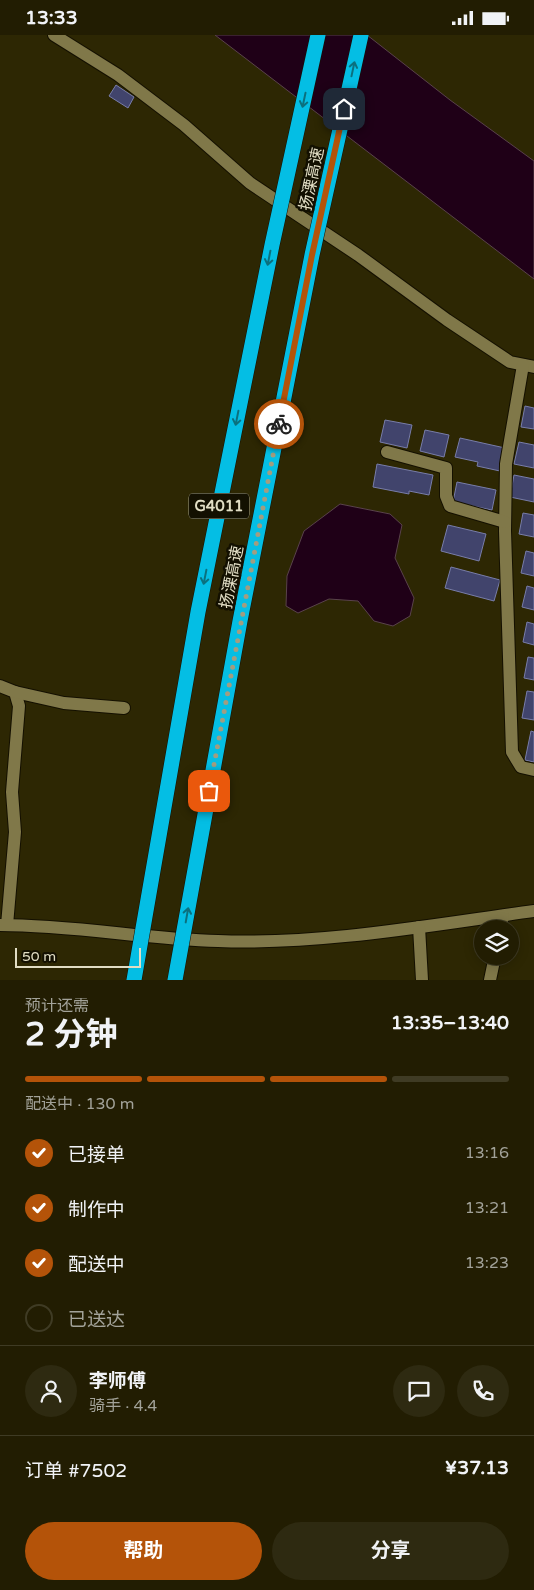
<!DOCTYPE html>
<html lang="zh">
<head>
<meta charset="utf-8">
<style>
	body { margin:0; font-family:"Varela Round","Noto Sans SC",sans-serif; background:#2e2a11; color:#f1f3f6; height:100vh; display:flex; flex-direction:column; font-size:19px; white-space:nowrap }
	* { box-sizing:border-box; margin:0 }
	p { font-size:16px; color:#a2a299 }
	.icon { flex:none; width:28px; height:28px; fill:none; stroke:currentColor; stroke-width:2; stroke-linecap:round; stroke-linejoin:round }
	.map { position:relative; height:945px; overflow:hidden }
	.sheet { display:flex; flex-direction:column; background:#221d02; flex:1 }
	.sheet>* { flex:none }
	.buttons { position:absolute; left:474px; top:885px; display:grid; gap:10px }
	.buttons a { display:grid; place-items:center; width:45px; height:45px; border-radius:50%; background:#221d02; box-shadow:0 2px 12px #0003,0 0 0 1px #3f3b24; font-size:25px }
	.scale { position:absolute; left:15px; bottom:12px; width:126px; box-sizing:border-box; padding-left:5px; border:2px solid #e1ddc4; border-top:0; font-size:14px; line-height:18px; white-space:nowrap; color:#e1ddc4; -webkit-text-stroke:4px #131001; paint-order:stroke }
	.pin { position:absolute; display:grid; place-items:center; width:42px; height:42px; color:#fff; margin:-21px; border-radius:10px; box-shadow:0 2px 8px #0006 }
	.courier { position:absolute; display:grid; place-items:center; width:50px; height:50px; margin:-25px; border:4px solid #b45309; border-radius:50%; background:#fff; color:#222; box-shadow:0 1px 6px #0007 }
	.summary em { font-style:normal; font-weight:700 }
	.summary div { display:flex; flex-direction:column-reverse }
	.summary { display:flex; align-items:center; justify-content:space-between; height:85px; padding:0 25px }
	h1 { font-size:32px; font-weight:700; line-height:38px }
	.bar { display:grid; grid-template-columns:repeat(4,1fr); gap:8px 5px; align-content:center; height:60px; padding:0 25px }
	.bar i { height:6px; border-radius:4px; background:#3f3b24 }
	.bar .current { background:#b45309 }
	.bar p { grid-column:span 4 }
	.line { display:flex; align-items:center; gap:12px; padding:0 25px; border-top:1px solid #3f3b24 }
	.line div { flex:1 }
	.round { display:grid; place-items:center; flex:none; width:52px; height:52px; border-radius:26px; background:#2e2a11 }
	ol { padding:0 25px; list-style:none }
	li { display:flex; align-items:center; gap:15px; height:55px }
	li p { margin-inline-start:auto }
	li .icon { padding:5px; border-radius:50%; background:#b45309; color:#fff; stroke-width:4 }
	li:last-child { color:#a2a299 }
	li i { width:28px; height:28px; border:2px solid #3f3b24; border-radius:50% }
	.action { display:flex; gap:10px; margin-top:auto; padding:10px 25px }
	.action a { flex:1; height:58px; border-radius:30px; background:#b45309; color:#fff; font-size:20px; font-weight:700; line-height:58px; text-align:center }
	.action a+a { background:#2e2a11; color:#f1f3f6 }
	.status { display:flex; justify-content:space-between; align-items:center; height:35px; padding:0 25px; background:#221d02; direction:ltr }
	.status svg { height:14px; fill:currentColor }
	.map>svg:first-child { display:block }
	.water { fill:#1f0017; stroke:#59424b }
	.building { fill:#41446c; stroke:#787da9 }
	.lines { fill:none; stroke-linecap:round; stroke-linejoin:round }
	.minor-casing { stroke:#141000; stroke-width:14 }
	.minor { stroke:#807849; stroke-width:12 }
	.highway-bridge-casing { stroke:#141000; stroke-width:16; stroke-linecap:butt }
	.highway-bridge { stroke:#04bee4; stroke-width:15 }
	.oneway { stroke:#0b707e }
	.done { stroke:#a29d80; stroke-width:5; stroke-dasharray:0 9 }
	.route { stroke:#b45309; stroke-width:6 }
	.labels { text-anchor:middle; stroke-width:5; stroke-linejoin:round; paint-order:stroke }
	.shield { fill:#131001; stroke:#a3a08a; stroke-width:1 }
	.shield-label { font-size:15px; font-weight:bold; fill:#e1ddc4 }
	.street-label { font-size:16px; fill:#e1ddc4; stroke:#131001 }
</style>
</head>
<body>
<div class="status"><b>13:33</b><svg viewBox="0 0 49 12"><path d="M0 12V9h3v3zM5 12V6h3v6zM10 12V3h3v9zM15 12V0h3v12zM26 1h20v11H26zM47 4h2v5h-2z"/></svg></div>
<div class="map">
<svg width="534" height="945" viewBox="0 0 534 945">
	<rect width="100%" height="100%" fill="#2d2703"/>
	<g class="water">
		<polygon points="215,0 367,0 450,65 534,126 534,244"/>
		<polygon points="340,469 390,479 402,490 395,523 414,563 410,581 393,591 374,586 358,566 329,564 298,578 286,571 287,541 304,496"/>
	</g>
	<g class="building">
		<polygon points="116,50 134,62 128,73 109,61"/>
		<polygon points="525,371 534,373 534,394 521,392"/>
		<polygon points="385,385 412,390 407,413 380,407"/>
		<polygon points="425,395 449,400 444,422 420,416"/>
		<polygon points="460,403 505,413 500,436 477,431 478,427 455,422"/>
		<polygon points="519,407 534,410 534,433 514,429"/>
		<polygon points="377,429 433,440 429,460 409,456 409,459 373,452"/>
		<polygon points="514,440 534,444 534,467 510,462"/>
		<polygon points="457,447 496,455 492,475 453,467"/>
		<polygon points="523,478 534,480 534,502 519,499"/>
		<polygon points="448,490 486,499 479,526 441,516"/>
		<polygon points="526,516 534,518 534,541 521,538"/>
		<polygon points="451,532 500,545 494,566 445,553"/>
		<polygon points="527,551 534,553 534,575 522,572"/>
		<polygon points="527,587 534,589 534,610 523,607"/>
		<polygon points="528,622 534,623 534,645 524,643"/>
		<polygon points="527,656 534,657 534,685 522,683"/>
		<polygon points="531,696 534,697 534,727 525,725"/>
	</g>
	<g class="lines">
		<defs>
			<g id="minor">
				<polyline points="54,0 118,40 184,90 250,148 358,220 447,285 510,327 534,332"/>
				<polyline points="523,330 506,429 505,496 512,717 521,732 534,735"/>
				<polyline points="387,417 446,433 446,461 450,471 505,487"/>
				<polyline points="0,651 15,657 19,671 12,757 15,797 7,890"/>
				<polyline points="15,657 64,668 124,673"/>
				<path d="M0,890C73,890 146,904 218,906C322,910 431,890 534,876"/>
				<polyline points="419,892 422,945"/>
				<polyline points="500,894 503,881"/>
				<polyline points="490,945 495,921"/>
			</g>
		</defs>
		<use href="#minor" class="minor-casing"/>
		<use href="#minor" class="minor"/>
		<defs>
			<g id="highway-bridge">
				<polyline points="134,945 198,577 272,210 318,0"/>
				<polyline points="175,945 240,586 312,220 361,0"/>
			</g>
		</defs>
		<use href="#highway-bridge" class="highway-bridge-casing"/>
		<use href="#highway-bridge" class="highway-bridge"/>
	</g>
	<defs><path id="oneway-shaft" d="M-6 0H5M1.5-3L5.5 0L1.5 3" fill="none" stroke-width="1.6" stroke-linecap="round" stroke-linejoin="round" transform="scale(1.25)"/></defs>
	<g class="oneway">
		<use href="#oneway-shaft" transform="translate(353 34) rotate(-78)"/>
		<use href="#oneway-shaft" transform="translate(304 65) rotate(102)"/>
		<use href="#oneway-shaft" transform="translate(269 223) rotate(101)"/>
		<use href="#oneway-shaft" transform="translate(237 383) rotate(101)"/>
		<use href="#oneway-shaft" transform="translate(205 542) rotate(101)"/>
		<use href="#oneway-shaft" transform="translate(187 880) rotate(-80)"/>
	</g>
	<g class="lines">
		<polyline class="done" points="209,756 279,389"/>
		<polyline class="route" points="279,389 312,220 344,74"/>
	</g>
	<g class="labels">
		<rect class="shield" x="189" y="458.5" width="60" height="25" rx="4"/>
		<g class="shield-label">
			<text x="219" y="476">G4011</text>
		</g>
		<g class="street-label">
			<text transform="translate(311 144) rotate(-78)" y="6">扬溧高速</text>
			<text transform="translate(231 542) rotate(-79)" y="6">扬溧高速</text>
		</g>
	</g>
</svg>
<div class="buttons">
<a><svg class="icon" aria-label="layers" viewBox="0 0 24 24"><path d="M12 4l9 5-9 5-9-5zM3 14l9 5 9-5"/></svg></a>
</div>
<div class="scale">50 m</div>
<div class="pin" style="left:209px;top:756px;background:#ea580c"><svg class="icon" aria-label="bag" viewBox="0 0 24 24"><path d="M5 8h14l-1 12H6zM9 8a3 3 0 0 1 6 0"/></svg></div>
<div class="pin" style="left:344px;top:74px;background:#1f2937"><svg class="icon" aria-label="home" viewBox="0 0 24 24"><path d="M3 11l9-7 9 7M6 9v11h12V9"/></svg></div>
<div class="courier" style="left:279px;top:389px"><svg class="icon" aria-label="bike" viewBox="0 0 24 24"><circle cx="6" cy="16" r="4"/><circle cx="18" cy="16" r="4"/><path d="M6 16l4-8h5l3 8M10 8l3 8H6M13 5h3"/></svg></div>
</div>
<section class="sheet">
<div class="summary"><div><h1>2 分钟</h1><p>预计还需</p></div><em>13:35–13:40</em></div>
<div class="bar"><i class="current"></i><i class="current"></i><i class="current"></i><i></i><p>配送中 · 130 m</p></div>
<ol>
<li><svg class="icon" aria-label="check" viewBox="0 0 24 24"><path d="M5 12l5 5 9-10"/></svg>已接单<p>13:16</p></li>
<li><svg class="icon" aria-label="check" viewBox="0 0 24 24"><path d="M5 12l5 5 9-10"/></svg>制作中<p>13:21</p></li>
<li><svg class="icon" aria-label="check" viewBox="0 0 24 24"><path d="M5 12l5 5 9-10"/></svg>配送中<p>13:23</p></li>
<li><i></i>已送达</li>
</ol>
<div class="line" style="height:90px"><a class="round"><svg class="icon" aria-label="person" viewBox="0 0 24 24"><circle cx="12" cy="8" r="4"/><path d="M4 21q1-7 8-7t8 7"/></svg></a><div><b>李师傅</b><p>骑手 · 4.4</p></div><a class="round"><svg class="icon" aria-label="chat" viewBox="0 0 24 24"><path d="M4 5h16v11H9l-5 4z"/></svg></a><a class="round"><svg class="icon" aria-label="phone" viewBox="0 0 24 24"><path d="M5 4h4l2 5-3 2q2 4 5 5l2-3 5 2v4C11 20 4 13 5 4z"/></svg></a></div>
<div class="line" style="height:65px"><div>订单 #7502</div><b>¥37.13</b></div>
<div class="action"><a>帮助</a><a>分享</a></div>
</section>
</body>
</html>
